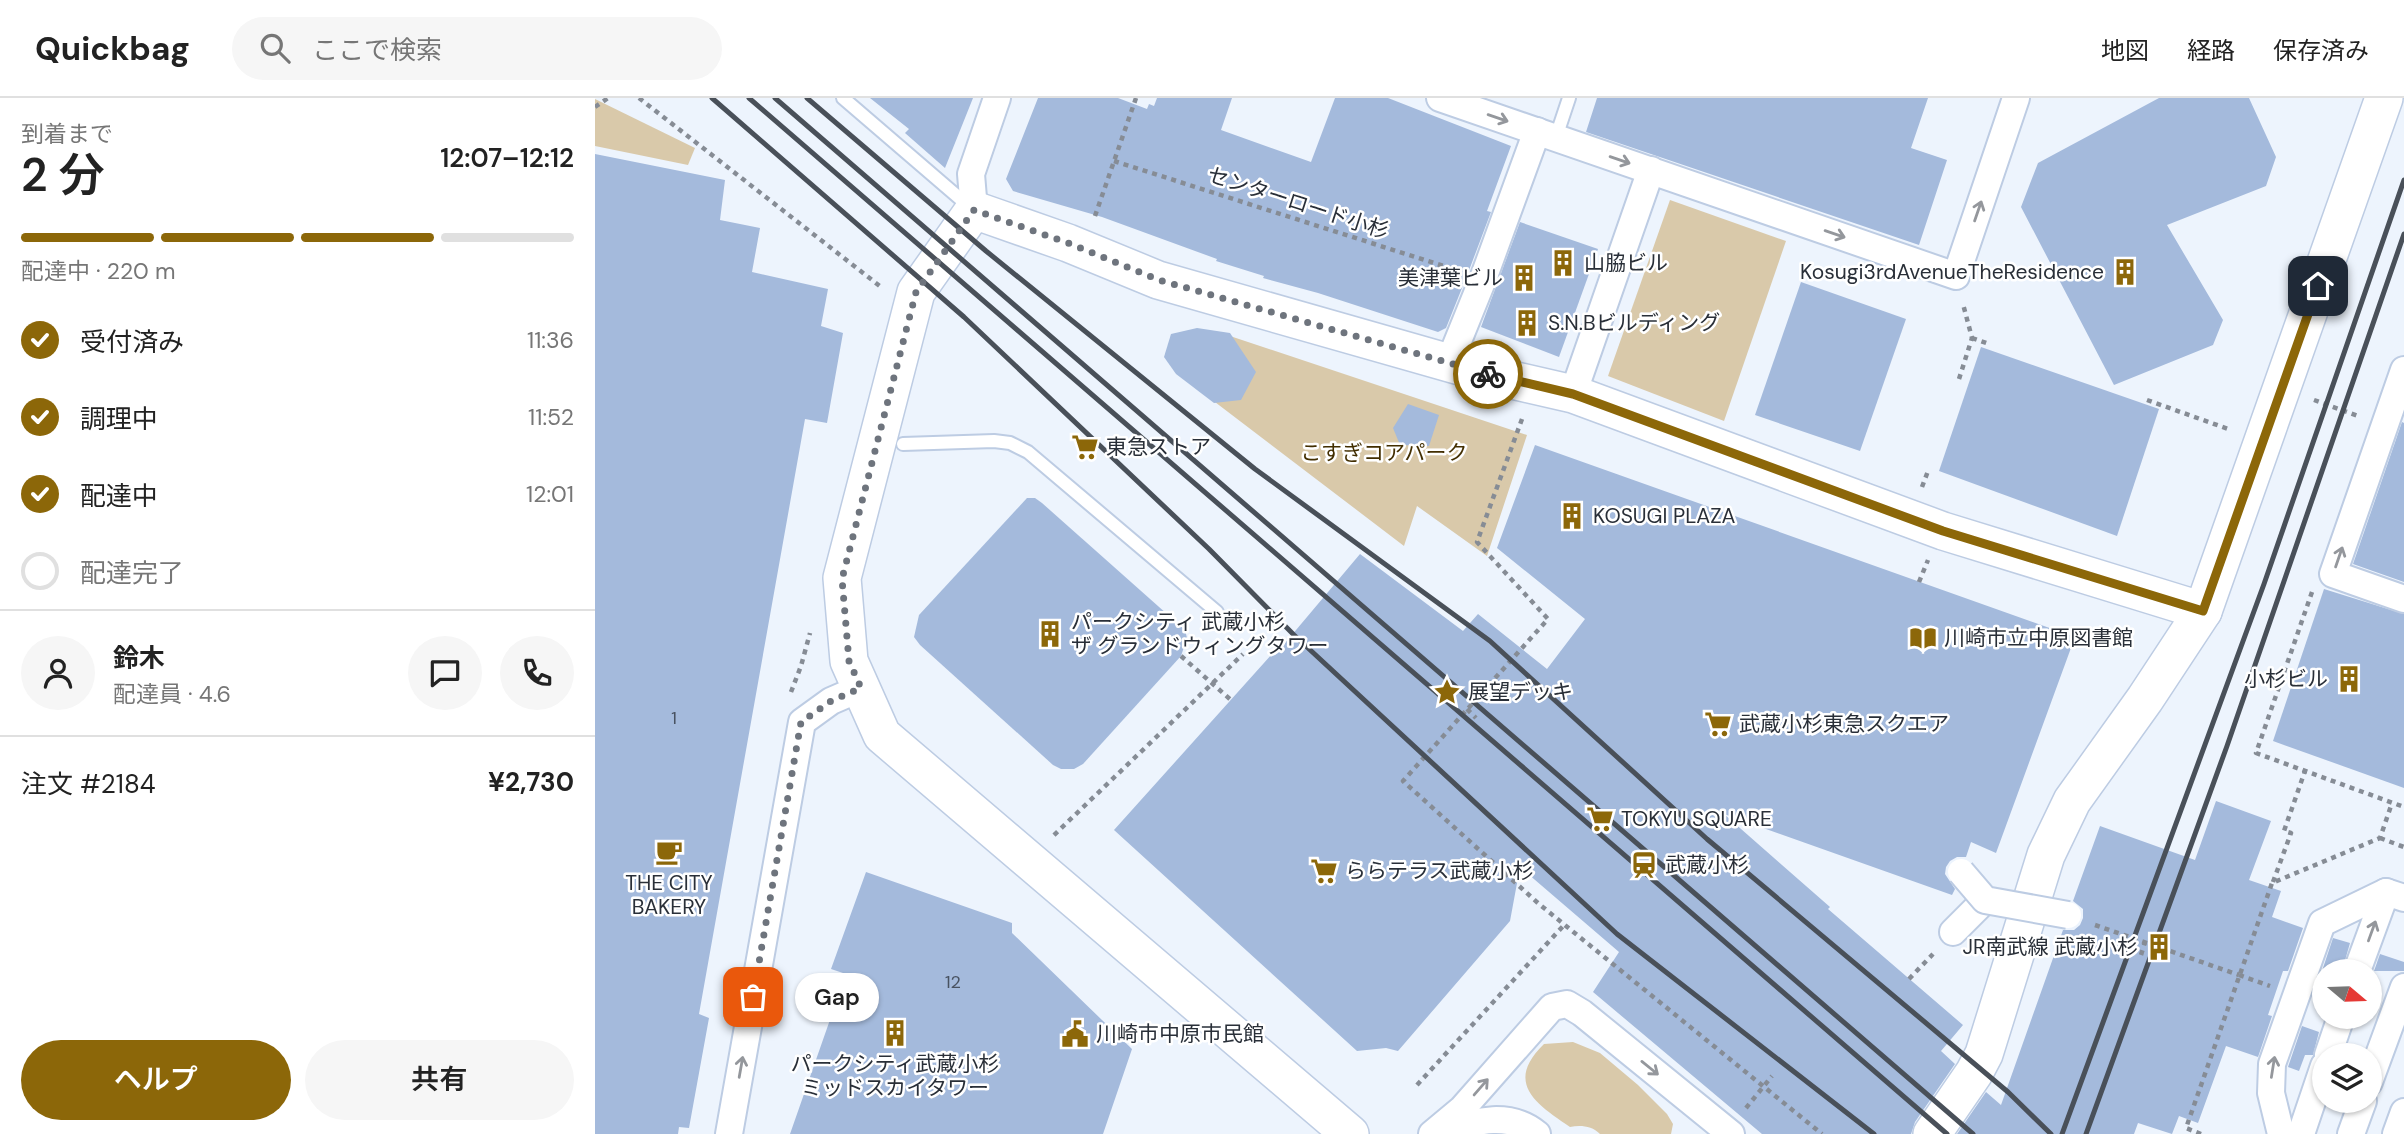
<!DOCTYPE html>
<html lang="ja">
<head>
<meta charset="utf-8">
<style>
	body { margin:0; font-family:"DM Sans","Noto Sans JP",sans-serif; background:#f6f6f6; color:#222; height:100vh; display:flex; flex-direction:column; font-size:26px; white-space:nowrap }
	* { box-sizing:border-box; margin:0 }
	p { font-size:23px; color:#767676 }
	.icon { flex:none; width:38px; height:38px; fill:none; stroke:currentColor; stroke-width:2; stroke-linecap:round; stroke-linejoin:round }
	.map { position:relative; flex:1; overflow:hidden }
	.drawer { display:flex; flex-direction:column; background:#fff; width:595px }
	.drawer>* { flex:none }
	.needle { width:46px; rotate:109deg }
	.fabs { position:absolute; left:1717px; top:861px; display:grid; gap:14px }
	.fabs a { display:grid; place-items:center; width:70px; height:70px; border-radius:50%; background:#fff; box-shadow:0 2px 5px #0004; font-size:35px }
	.pin { position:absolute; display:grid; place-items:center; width:60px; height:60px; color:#fff; margin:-30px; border-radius:14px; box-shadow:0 4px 10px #0006 }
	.courier { position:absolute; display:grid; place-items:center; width:70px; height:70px; margin:-35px; border:5px solid #8c6709; border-radius:50%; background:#fff; color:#222; box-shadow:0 2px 9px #0007 }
	.bubble { position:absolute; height:49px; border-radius:24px; background:#fff; box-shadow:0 2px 5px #0004; font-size:23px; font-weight:600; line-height:49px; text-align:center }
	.headline em { font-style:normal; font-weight:600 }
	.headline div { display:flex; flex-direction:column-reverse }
	.headline { display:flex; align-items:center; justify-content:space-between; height:119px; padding:0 21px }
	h1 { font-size:46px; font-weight:600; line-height:52px }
	.bar { display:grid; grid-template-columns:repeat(4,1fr); gap:10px 7px; align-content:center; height:84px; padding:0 21px }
	.bar i { height:9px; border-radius:5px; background:#e0e0e0 }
	.bar .current { background:#8c6709 }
	.bar p { grid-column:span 4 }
	.line { display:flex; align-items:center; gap:18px; padding:0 21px; border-top:2px solid #e0e0e0 }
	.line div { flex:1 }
	.round { display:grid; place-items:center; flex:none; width:74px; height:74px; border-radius:37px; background:#f6f6f6 }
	ol { padding:0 21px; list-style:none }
	li { display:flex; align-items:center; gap:21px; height:77px }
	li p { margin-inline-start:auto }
	li .icon { padding:7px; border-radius:50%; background:#8c6709; color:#fff; stroke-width:4 }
	li:last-child { color:#767676 }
	li i { width:38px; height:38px; border:4px solid #e0e0e0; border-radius:50% }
	.primary-button { display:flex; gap:14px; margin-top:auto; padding:14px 21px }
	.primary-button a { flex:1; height:80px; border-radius:42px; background:#8c6709; color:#fff; font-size:28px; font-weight:600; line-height:80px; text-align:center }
	.primary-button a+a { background:#f6f6f6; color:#222 }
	header { display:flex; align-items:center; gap:42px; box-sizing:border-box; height:98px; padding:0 35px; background:#fff; border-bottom:2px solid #e0e0e0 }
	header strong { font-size:33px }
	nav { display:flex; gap:38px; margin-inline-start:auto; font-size:24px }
	.search { width:490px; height:63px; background:#f6f6f6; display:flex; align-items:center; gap:18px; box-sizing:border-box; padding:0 24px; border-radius:38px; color:#767676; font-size:26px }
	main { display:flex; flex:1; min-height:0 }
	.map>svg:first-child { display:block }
	.green { fill:#d9c9aa }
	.building { fill:#a4badc }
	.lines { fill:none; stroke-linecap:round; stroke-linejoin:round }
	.lane-casing { stroke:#bdcce3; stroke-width:16 }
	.street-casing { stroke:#bdcce3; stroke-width:30 }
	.secondary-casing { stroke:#bdcce3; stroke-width:40 }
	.path { stroke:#868c95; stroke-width:4.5; stroke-dasharray:5 5; stroke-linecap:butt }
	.lane { stroke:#fff; stroke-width:12 }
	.street { stroke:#fff; stroke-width:26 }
	.secondary { stroke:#fff; stroke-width:37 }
	.rail { stroke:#495059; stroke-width:5 }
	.street-bridge-casing { stroke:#bdcce3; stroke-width:30; stroke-linecap:butt }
	.path-bridge { stroke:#868c95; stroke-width:4.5; stroke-dasharray:5 5; stroke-linecap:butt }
	.street-bridge { stroke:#fff; stroke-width:26 }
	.oneway { stroke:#94979c }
	.done { stroke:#6e747d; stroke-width:7; stroke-dasharray:0 12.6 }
	.route { stroke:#8c6709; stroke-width:9 }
	.labels { text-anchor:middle; stroke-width:5; stroke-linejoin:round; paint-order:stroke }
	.number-label { font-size:18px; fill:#485261 }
	.street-label { font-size:21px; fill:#292f38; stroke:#fff }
	.poi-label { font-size:21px; fill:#292f38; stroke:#fff; text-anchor:start }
	.park-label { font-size:21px; fill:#422e00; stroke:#fff }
</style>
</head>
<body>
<header>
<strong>Quickbag</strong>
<div class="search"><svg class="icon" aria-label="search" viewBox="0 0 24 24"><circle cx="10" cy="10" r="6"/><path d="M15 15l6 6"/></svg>ここで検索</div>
<nav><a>地図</a><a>経路</a><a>保存済み</a></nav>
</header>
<main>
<section class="drawer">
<div class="headline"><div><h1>2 分</h1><p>到着まで</p></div><em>12:07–12:12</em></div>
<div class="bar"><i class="current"></i><i class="current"></i><i class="current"></i><i></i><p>配達中 · 220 m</p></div>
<ol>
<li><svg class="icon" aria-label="check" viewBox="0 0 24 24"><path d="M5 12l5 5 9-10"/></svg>受付済み<p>11:36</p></li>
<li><svg class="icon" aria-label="check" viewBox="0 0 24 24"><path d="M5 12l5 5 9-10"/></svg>調理中<p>11:52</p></li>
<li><svg class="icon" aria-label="check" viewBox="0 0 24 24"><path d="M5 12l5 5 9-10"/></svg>配達中<p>12:01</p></li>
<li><i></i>配達完了</li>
</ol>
<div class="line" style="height:126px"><a class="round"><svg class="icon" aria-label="person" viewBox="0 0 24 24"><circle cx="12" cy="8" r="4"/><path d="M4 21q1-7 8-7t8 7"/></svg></a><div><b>鈴木</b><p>配達員 · 4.6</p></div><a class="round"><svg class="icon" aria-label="chat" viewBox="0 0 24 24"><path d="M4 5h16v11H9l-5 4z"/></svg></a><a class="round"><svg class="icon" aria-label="phone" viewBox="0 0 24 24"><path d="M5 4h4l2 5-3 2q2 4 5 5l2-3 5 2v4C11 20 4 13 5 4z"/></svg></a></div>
<div class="line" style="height:91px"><div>注文 #2184</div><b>¥2,730</b></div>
<div class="primary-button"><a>ヘルプ</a><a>共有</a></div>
</section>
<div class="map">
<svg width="1809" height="1036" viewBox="0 0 1809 1036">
	<rect width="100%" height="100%" fill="#edf4fd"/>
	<g class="green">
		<polygon points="0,1 100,50 93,67 0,48"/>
		<polygon points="1075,102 1191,143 1129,323 1013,278"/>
		<polygon points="632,237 932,337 892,458 822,408 809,448 595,285"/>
		<path d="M978,944L1005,955L1043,987L1072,1016L1078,1026L1076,1036H1005C997,1028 986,1027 975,1029C941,1006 909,985 949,946Z"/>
	</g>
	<g class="building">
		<polygon points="275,0 378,0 350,70 310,35 314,31"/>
		<polygon points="443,0 523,0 552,11 554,6 559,8 562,0 637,0 626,32 716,64 740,0 793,0 916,48 892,113 896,114 873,175 851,230 843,234 723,195 668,180 669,178 621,163 622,161 507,119 418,93 411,81"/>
		<polygon points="1002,0 1333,0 1316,50 1352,62 1324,147 991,34"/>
		<polygon points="1564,0 1654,0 1681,59 1671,88 1572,127 1628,222 1618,247 1519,287 1426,109 1443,65"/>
		<polygon points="0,56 130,82 125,122 165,130 157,174 233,191 226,228 248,235 232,325 210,321 104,916 114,920 94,1030 84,1029 83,1036 0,1036"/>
		<polygon points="925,124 1003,151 964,259 886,229"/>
		<polygon points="1206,184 1311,221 1265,353 1160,317"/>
		<polygon points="602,230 635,235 661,274 646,302 619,305 581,276 569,259 576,236"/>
		<polygon points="1386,249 1564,311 1522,438 1344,373"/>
		<polygon points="813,306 844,317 834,348 805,347 798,330"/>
		<polygon points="1807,324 1809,325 1809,484 1758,466"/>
		<polygon points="940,347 1480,539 1401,755 1376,744 1371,759 1362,759 1355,763 1351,769 1350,776 1360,791 1357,797 1129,716 1235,809 1233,811 1368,927 1346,953 1360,966 1320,1024 1316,1036 1167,1036 998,894 1024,854 925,769 915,823 803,953 791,950 762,953 519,732 678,555 680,557 765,456 868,533 883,516 952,571 990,521 902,450"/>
		<polygon points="432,400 440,400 447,405 590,532 592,540 586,558 488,666 479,671 466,671 458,667 325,547 319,539 324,517"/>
		<polygon points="1729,491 1809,516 1809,690 1678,643"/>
		<polygon points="1621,703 1676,723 1654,782 1686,793 1677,819 1708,830 1693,873 1688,873 1673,917 1677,918 1663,959 1631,948 1603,1025 1584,1018 1577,1036 1543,1025 1539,1036 1362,1036 1391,994 1406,1007 1468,832 1479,832 1485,827 1488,820 1488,811 1478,803 1505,728 1600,762"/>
		<polygon points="271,774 417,825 417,835 537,951 508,1036 195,1036 251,876 236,871"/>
		<polygon points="1738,840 1755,845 1747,873 1727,873"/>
		<polygon points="1785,856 1809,864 1809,873 1779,873"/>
		<polygon points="1707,928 1724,934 1718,957 1710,957 1704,973 1693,969"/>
	</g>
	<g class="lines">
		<defs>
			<g id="lane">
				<polyline points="248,0 376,110"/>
				<polyline points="961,39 974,0"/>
				<polyline points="308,346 399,343 415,345 433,354 622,514"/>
			</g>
			<g id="street">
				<polyline points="845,0 1361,178 1421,0"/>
				<polyline points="379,112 376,76 402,0"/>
				<polyline points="854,265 888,181 942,33"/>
				<polyline points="1809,272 1738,476 1809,501"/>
				<polyline points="978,296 1056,72"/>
				<polyline points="1358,834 1390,802"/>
				<polyline points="1762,873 1791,794"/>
				<polyline points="1733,957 1746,919"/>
				<polyline points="1774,984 1809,889"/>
				<polyline points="134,1036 207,624 236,603 266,590"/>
				<polyline points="837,1036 867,1011 957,909 972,906 987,915 1136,1036"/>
				<path d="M852,1036C879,1020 917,1015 942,1036"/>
				<polyline points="1686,1036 1676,995 1677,966 1727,825 1791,794 1809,800"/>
				<polyline points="1706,1036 1729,968"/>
				<polyline points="1756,1036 1768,1003"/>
				<polyline points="1801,1036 1809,1014"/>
			</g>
			<g id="secondary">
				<polyline points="755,1036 287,637 254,563 247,480 321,194 379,112 473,145 563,182 900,278 978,296 1348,433 1608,513"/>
				<polyline points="1337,1036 1379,975 1389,956 1451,757 1477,703 1550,601 1608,513 1789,0"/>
			</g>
		</defs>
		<use href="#lane" class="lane-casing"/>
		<use href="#street" class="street-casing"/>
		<use href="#secondary" class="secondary-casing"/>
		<g class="path">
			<polyline points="44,0 286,189"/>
			<polyline points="0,9 13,0"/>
			<polyline points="519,63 861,172"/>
			<polyline points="500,118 541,0"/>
			<polyline points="1377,240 1394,246"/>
			<polyline points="1364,281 1377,240 1368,206"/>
			<polyline points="1552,302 1636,332"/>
			<polyline points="1719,302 1763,318"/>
			<polyline points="927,321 882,444 953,521 808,683 944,806 1227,1036"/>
			<polyline points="1327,389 1333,373"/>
			<polyline points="1324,484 1333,462"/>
			<polyline points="1717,494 1661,655 1809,709"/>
			<polyline points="196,594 206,568 215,535"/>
			<polyline points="872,611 881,620"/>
			<polyline points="459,737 648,556"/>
			<polyline points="1785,740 1809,749"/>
			<polyline points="1678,784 1696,735 1689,733 1710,673"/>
			<polyline points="1546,857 1550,844"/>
			<polyline points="1644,877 1675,888"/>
			<polyline points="1314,881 1338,856"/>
			<polyline points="822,987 970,826"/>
			<polyline points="1151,1010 1177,978"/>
			<polyline points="1606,1036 1591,1030 1677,785 1785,740 1797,705"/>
		</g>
		<use href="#lane" class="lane"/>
		<use href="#street" class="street"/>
		<use href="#secondary" class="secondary"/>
		<g class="rail">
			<polyline points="117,0 369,219 614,451 699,537 1022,836 1279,1036"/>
			<polyline points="154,0 1352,1036"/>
			<polyline points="180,0 1378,1036"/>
			<polyline points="212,0 391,153 660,371 895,543 1112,741 1413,994 1456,1036"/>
			<polyline points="1467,1036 1669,486 1809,82"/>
			<polyline points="1491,1036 1632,648 1809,136"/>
		</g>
		<defs>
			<polyline id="street-bridge" points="1366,774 1390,802 1473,817"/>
		</defs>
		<use href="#street-bridge" class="street-bridge-casing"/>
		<g class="path-bridge">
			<polyline points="586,558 636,602"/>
			<polyline points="1500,827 1644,877"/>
		</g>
		<use href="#street-bridge" class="street-bridge"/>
	</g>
	<defs><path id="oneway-shaft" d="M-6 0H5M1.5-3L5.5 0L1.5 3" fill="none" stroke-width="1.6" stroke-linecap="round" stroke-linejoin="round" transform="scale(1.75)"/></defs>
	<g class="oneway">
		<use href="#oneway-shaft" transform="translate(903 20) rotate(19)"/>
		<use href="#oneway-shaft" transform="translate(1025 62) rotate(19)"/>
		<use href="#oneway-shaft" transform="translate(1383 113) rotate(-71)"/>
		<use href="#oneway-shaft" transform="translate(1240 136) rotate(19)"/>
		<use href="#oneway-shaft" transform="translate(1744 459) rotate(-71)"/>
		<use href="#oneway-shaft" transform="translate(1777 833) rotate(-70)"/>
		<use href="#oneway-shaft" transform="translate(146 969) rotate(-80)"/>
		<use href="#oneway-shaft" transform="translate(1678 969) rotate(-81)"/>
		<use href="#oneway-shaft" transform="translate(1055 970) rotate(39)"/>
		<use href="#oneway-shaft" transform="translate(886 989) rotate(-49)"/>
	</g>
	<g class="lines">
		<polyline class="done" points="158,899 206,624 236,603 266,590 254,563 247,481 321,194 379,112 473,145 564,182 893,276"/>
		<polyline class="route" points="893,276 978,296 1348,433 1608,513 1723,188"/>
	</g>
	<defs>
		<symbol id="building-bare" viewBox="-9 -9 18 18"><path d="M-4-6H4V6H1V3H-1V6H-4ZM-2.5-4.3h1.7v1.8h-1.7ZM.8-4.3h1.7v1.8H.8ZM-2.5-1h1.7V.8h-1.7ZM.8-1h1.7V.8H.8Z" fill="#8c6709" stroke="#fff" stroke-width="2.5" paint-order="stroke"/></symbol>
		<symbol id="supermarket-bare" viewBox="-9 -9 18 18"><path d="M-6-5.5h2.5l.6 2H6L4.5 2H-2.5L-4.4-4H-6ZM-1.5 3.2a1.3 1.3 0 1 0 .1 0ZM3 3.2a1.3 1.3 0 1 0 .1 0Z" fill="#8c6709" stroke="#fff" stroke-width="2.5" paint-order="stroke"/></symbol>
		<symbol id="library-bare" viewBox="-9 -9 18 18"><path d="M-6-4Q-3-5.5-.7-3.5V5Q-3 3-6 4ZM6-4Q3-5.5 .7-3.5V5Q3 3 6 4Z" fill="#8c6709" stroke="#fff" stroke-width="2.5" paint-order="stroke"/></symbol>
		<symbol id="sight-bare" viewBox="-9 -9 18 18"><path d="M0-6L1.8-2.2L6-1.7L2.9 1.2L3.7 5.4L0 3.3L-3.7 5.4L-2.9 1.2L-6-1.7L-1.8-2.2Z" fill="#8c6709" stroke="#fff" stroke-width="2.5" paint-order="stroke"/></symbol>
		<symbol id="cafe-bare" viewBox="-9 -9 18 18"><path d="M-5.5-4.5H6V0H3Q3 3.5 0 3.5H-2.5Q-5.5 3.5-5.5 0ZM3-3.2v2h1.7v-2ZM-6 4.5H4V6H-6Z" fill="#8c6709" stroke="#fff" stroke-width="2.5" paint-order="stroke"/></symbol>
		<symbol id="station-bare" viewBox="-9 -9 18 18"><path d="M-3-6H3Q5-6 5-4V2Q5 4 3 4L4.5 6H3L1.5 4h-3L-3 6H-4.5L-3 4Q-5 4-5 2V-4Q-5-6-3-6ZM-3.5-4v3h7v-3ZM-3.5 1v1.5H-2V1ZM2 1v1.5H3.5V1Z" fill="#8c6709" stroke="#fff" stroke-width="2.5" paint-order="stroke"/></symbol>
		<symbol id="civic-bare" viewBox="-9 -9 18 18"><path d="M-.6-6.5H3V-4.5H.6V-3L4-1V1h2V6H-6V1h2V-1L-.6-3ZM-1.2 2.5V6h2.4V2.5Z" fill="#8c6709" stroke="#fff" stroke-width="2.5" paint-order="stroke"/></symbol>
	</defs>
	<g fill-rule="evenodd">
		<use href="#building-bare" x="949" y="146" width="38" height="38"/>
		<use href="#building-bare" x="1511" y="155" width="38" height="38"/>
		<use href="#building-bare" x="910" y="161" width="38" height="38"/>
		<use href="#building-bare" x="913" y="206" width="38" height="38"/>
		<use href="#supermarket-bare" x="471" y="330" width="38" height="38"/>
		<use href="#building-bare" x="958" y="399" width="38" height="38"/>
		<use href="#building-bare" x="436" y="517" width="38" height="38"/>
		<use href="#library-bare" x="1309" y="521" width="38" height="38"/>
		<use href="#building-bare" x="1735" y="562" width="38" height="38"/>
		<use href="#sight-bare" x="833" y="575" width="38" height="38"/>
		<use href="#supermarket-bare" x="1104" y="607" width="38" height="38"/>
		<use href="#supermarket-bare" x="986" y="702" width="38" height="38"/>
		<use href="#cafe-bare" x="55" y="735" width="38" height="38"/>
		<use href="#station-bare" x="1030" y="748" width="38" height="38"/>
		<use href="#supermarket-bare" x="710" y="754" width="38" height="38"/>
		<use href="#building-bare" x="1545" y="830" width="38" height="38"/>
		<use href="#building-bare" x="281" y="916" width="38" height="38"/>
		<use href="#civic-bare" x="461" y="917" width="38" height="38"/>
	</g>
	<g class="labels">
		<g class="number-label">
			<text x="79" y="626">1</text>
			<text x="358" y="890">12</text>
		</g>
		<g class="street-label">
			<text transform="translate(703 105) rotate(18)" y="7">センターロード小杉</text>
		</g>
		<g class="poi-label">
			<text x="989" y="172">山脇ビル</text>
			<text x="1509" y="181" text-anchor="end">Kosugi3rdAvenueTheResidence</text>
			<text x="908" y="187" text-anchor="end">美津葉ビル</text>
			<text x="953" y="232">S.N.Bビルディング</text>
			<text x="511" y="356">東急ストア</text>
			<text x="998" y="425">KOSUGI PLAZA</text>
			<text x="476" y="531">パークシティ 武蔵小杉<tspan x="476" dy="24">ザ グランドウィングタワー</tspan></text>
			<text x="1349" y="547">川崎市立中原図書館</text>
			<text x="1733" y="588" text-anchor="end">小杉ビル</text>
			<text x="873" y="601">展望デッキ</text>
			<text x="1144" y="633">武蔵小杉東急スクエア</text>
			<text x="1026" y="728">TOKYU SQUARE</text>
			<text x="1070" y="774">武蔵小杉</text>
			<text x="750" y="780">ららテラス武蔵小杉</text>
			<text x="74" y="792" text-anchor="middle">THE CITY<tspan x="74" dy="24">BAKERY</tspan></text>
			<text x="1543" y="856" text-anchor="end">JR南武線 武蔵小杉</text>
			<text x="501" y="943">川崎市中原市民館</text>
			<text x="300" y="973" text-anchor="middle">パークシティ武蔵小杉<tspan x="300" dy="24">ミッドスカイタワー</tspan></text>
		</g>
		<g class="park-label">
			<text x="789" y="362">こすぎコアパーク</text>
		</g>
	</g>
</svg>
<div class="fabs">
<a><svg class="needle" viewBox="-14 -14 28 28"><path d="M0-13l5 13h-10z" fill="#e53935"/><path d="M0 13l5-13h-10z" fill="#767676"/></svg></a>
<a><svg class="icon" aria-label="layers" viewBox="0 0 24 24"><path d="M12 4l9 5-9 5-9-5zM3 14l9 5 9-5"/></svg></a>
</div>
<div class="pin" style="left:158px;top:899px;background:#ea580c"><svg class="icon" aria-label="bag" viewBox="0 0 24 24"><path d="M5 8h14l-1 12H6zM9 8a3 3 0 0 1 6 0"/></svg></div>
<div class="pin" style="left:1723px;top:188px;background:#1f2937"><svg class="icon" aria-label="home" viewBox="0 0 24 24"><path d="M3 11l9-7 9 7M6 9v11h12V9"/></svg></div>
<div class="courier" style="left:893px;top:276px"><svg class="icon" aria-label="bike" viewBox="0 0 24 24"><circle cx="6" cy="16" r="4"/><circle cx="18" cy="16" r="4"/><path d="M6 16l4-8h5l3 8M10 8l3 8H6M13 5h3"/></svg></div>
<div class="bubble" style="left:200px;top:875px;width:84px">Gap</div>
</div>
</main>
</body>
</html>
